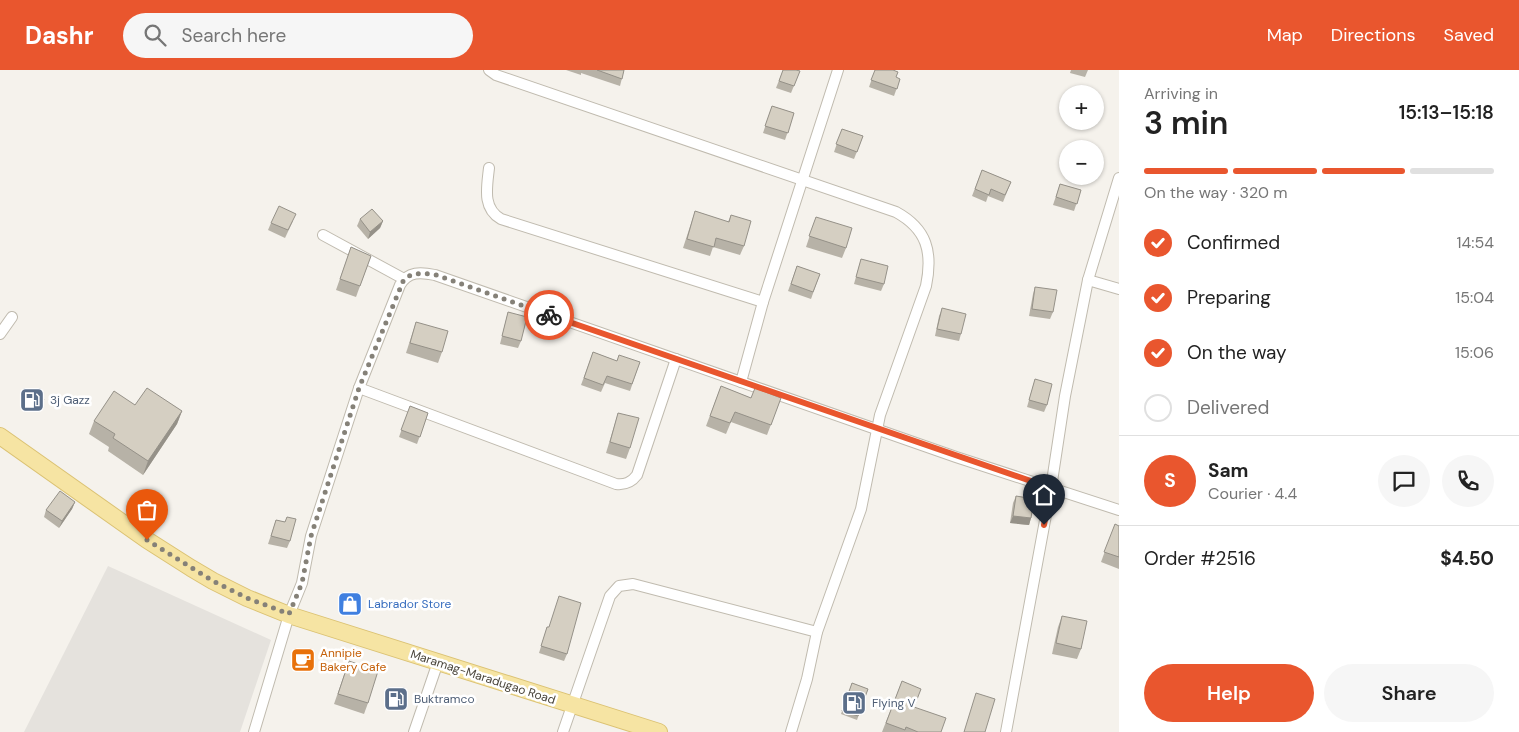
<!DOCTYPE html>
<html lang="en">
<head>
<meta charset="utf-8">
<style>
	body { margin:0; font-family:"DM Sans",sans-serif; background:#f6f6f6; color:#222; height:100vh; display:flex; flex-direction:column; font-size:19px; white-space:nowrap }
	* { box-sizing:border-box; margin:0 }
	p { font-size:16px; color:#767676 }
	.icon { flex:none; width:28px; height:28px; fill:none; stroke:currentColor; stroke-width:2; stroke-linecap:round; stroke-linejoin:round }
	.map { position:relative; flex:1; overflow:hidden }
	.side { display:flex; flex-direction:column; background:#fff; width:400px }
	.side>* { flex:none }
	.controls { position:absolute; left:1059px; top:15px; display:grid; gap:10px }
	.controls a { display:grid; place-items:center; width:45px; height:45px; border-radius:50%; background:#fff; box-shadow:0 1px 4px #0004; font-size:25px }
	.pin { position:absolute; display:grid; place-items:center; width:42px; height:42px; color:#fff; margin:-51px -21px; border-radius:50% 50% 50% 0; rotate:-45deg; box-shadow:0 0 5px #0007 }
	.pin .icon { rotate:45deg }
	.courier { position:absolute; display:grid; place-items:center; width:50px; height:50px; margin:-25px; border:4px solid #e9562e; border-radius:50%; background:#fff; color:#222; box-shadow:0 1px 6px #0007 }
	.summary em { font-style:normal; font-weight:600 }
	.summary div { display:flex; flex-direction:column-reverse }
	.summary { display:flex; align-items:center; justify-content:space-between; height:85px; padding:0 25px }
	h1 { font-size:32px; font-weight:600; line-height:38px }
	.bar { display:grid; grid-template-columns:repeat(4,1fr); gap:8px 5px; align-content:center; height:60px; padding:0 25px }
	.bar i { height:6px; border-radius:4px; background:#e0e0e0 }
	.bar .selected { background:#e9562e }
	.bar p { grid-column:span 4 }
	.line { display:flex; align-items:center; gap:12px; padding:0 25px; border-top:1px solid #e0e0e0 }
	.line div { flex:1 }
	.round { display:grid; place-items:center; flex:none; width:52px; height:52px; border-radius:26px; background:#f6f6f6 }
	ol { padding:0 25px; list-style:none }
	li { display:flex; align-items:center; gap:15px; height:55px }
	li p { margin-inline-start:auto }
	li .icon { padding:5px; border-radius:50%; background:#e9562e; color:#fff; stroke-width:4 }
	li:last-child { color:#767676 }
	li i { width:28px; height:28px; border:2px solid #e0e0e0; border-radius:50% }
	.primary-button { display:flex; gap:10px; margin-top:auto; padding:10px 25px }
	.primary-button a { flex:1; height:58px; border-radius:30px; background:#e9562e; color:#fff; font-size:20px; font-weight:600; line-height:58px; text-align:center }
	.primary-button a+a { background:#f6f6f6; color:#222 }
	header { display:flex; align-items:center; gap:30px; box-sizing:border-box; height:70px; padding:0 25px; background:#e9562e; color:#fff }
	header strong { font-size:24px }
	nav { display:flex; gap:28px; margin-inline-start:auto; font-size:18px }
	.search { width:350px; height:45px; background:#f6f6f6; display:flex; align-items:center; gap:12px; box-sizing:border-box; padding:0 18px; border-radius:28px; color:#767676; font-size:19px }
	main { display:flex; flex:1; min-height:0 }
	.map>svg:first-child { display:block }
	.industrial { fill:#e5e2dd }
	.lines { fill:none; stroke-linecap:round; stroke-linejoin:round }
	.street-casing { stroke:#c0bbaf; stroke-width:12 }
	.primary-casing { stroke:#dbc273; stroke-width:18 }
	.street { stroke:#fff; stroke-width:10 }
	.primary { stroke:#f6e4a3; stroke-width:16 }
	.wall { fill:#b7b2a7 }
	.shaded-wall { fill:#959188 }
	.building { fill:#d5cfc2; stroke:#959188 }
	.done { stroke:#858178; stroke-width:5; stroke-dasharray:0 9 }
	.route { stroke:#e9562e; stroke-width:6 }
	.labels { text-anchor:middle; stroke-width:5; stroke-linejoin:round; paint-order:stroke }
	.service-label { font-size:12px; fill:#4e5e75; stroke:#fff; text-anchor:start }
	.shop-label { font-size:12px; fill:#366cbe; stroke:#fff; text-anchor:start }
	.food-label { font-size:12px; fill:#c56008; stroke:#fff; text-anchor:start }
	.street-label { font-size:12px; fill:#49443a; stroke:#fff }
</style>
</head>
<body>
<header>
<strong>Dashr</strong>
<div class="search"><svg class="icon" aria-label="search" viewBox="0 0 24 24"><circle cx="10" cy="10" r="6"/><path d="M15 15l6 6"/></svg>Search here</div>
<nav><a>Map</a><a>Directions</a><a>Saved</a></nav>
</header>
<main>
<div class="map">
<svg width="1119" height="662" viewBox="0 0 1119 662">
	<rect width="100%" height="100%" fill="#f5f2ec"/>
	<polygon class="industrial" points="108,496 271,570 240,662 24,662"/>
	<g class="lines">
		<defs>
			<g id="street">
				<path d="M489,0L496,5L896,142C927,159 933,182 926,216L880,345L861,439L817,562L807,609L791,662"/>
				<path d="M489,98C487,117 482,138 501,149L763,232"/>
				<polyline points="323,165 404,209"/>
				<polyline points="1088,210 1119,219"/>
				<polyline points="0,264 12,247"/>
				<polyline points="741,312 763,232 838,0"/>
				<path d="M359,318L616,414C625,415 631,413 637,405L676,289"/>
				<path d="M254,662L289,545L302,513L311,466L359,318L400,215C408,201 421,202 435,205L956,387L1119,440"/>
				<polyline points="414,662 438,592"/>
				<polyline points="563,662 610,526 619,516 633,514 817,562"/>
				<polyline points="1006,662 1051,418 1065,326 1088,210 1119,108"/>
			</g>
			<polyline id="primary" points="0,366 147,470 191,498 213,511 247,528 289,545 659,662"/>
		</defs>
		<use href="#street" class="street-casing"/>
		<use href="#primary" class="primary-casing"/>
		<use href="#street" class="street"/>
		<use href="#primary" class="primary"/>
	</g>
	<g class="wall">
		<polygon points="566,0 624,0 620,16 581,3 581,5"/>
		<polygon points="783,0 800,1 791,23 776,18"/>
		<polygon points="875,0 900,9 894,26 869,17"/>
		<polygon points="1071,0 1088,0 1085,7 1070,3"/>
		<polygon points="772,36 794,43 785,70 763,63"/>
		<polygon points="842,59 863,66 854,89 834,82"/>
		<polygon points="982,100 1011,112 1003,132 988,126 986,132 972,126"/>
		<polygon points="1060,114 1081,120 1074,141 1053,135"/>
		<polygon points="695,141 728,152 731,145 744,176 740,185 713,177 710,186 683,178"/>
		<polygon points="816,147 846,178 842,188 806,177"/>
		<polygon points="360,149 383,151 380,158 368,169 357,156"/>
		<polygon points="293,151 285,168 268,160 271,153"/>
		<polygon points="351,177 371,186 356,227 336,220"/>
		<polygon points="861,189 884,214 881,221 854,214"/>
		<polygon points="797,196 820,204 811,229 788,221"/>
		<polygon points="1035,217 1053,242 1050,249 1029,246 1033,224"/>
		<polygon points="942,239 961,264 959,271 935,266 939,246"/>
		<polygon points="508,242 521,271 518,278 500,274"/>
		<polygon points="416,252 442,282 438,293 406,283"/>
		<polygon points="593,282 617,291 640,292 630,321 605,313 601,322 581,315"/>
		<polygon points="1035,309 1047,335 1044,342 1027,337"/>
		<polygon points="721,316 751,328 781,328 767,365 731,352 726,364 706,356"/>
		<polygon points="25,329 43,332 36,342 23,332"/>
		<polygon points="135,335 182,341 177,354 143,405 108,381 109,377 89,364 94,351"/>
		<polygon points="410,336 428,343 417,374 399,367"/>
		<polygon points="618,343 630,378 626,389 606,383"/>
		<polygon points="1016,426 1031,448 1029,455 1010,453 1013,433"/>
		<polygon points="75,432 72,439 59,458 44,447 46,440"/>
		<polygon points="287,447 290,471 287,478 268,474 276,450 285,452"/>
		<polygon points="1115,454 1119,456 1119,499 1101,492"/>
		<polygon points="1062,546 1081,579 1077,589 1052,584 1058,557"/>
		<polygon points="547,557 567,584 564,591 539,583"/>
		<polygon points="345,602 368,633 364,644 334,634"/>
		<polygon points="902,611 914,637 941,662 882,662"/>
		<polygon points="852,613 868,619 857,650 841,644"/>
	</g>
	<g class="shaded-wall">
		<polygon points="383,151 380,158 368,169 370,162"/>
		<polygon points="182,341 177,354 143,405 148,391"/>
		<polygon points="75,432 72,439 59,458 62,451"/>
		<polygon points="1013,446 1031,448 1029,455 1010,453"/>
	</g>
	<g class="building">
		<polygon points="597,0 624,0 622,9"/>
		<polygon points="783,0 796,0 800,1 794,16 779,11"/>
		<polygon points="875,0 893,0 898,2 896,7 900,9 897,19 871,10"/>
		<polygon points="772,36 794,43 788,63 765,56"/>
		<polygon points="842,59 863,66 857,82 836,74"/>
		<polygon points="982,100 1011,112 1005,125 991,119 989,125 975,119"/>
		<polygon points="1060,114 1081,120 1077,134 1056,127"/>
		<polygon points="279,136 296,144 288,160 271,153"/>
		<polygon points="372,139 383,151 370,162 360,149"/>
		<polygon points="695,141 729,152 731,145 751,151 744,176 716,168 714,177 687,169"/>
		<polygon points="816,147 852,158 846,178 809,166"/>
		<polygon points="351,177 371,186 360,216 340,209"/>
		<polygon points="861,189 888,196 884,214 856,207"/>
		<polygon points="797,196 820,204 813,222 791,214"/>
		<polygon points="1035,217 1057,220 1053,242 1032,239"/>
		<polygon points="942,238 966,244 961,264 937,259"/>
		<polygon points="508,242 527,247 521,271 502,266"/>
		<polygon points="416,252 448,261 442,282 410,273"/>
		<polygon points="593,282 617,291 619,285 640,292 632,314 607,306 603,315 584,308"/>
		<polygon points="1035,309 1052,314 1047,335 1029,330"/>
		<polygon points="721,316 751,328 755,318 781,328 771,355 735,342 730,353 710,346"/>
		<polygon points="147,318 182,341 148,391 113,368 115,364 94,351 114,321 135,335"/>
		<polygon points="31,320 44,329 38,338 25,329"/>
		<polygon points="410,336 428,343 420,367 401,360"/>
		<polygon points="618,343 639,348 630,378 610,372"/>
		<polygon points="60,421 75,432 62,451 46,440"/>
		<polygon points="1016,426 1034,429 1031,448 1013,446"/>
		<polygon points="287,447 296,449 290,471 271,466 276,450 285,452"/>
		<polygon points="1115,454 1119,456 1119,487 1104,482"/>
		<polygon points="559,526 581,533 567,584 541,576 547,557 549,557"/>
		<polygon points="1062,546 1087,551 1081,579 1056,573"/>
		<polygon points="349,591 378,601 368,633 338,624"/>
		<polygon points="902,611 921,619 914,637 946,648 941,662 918,662 906,657 905,660 886,653"/>
		<polygon points="852,613 868,619 858,646 842,641"/>
		<polygon points="976,623 995,629 985,662 964,662"/>
	</g>
	<g class="lines">
		<path class="done" d="M147,470L213,511L247,528L289,544L302,513L311,466L359,318L404,209C414,202 424,203 436,205L549,245"/>
		<polyline class="route" points="549,245 1051,418 1044,455"/>
	</g>
	<defs>
		<symbol id="fuel-square" viewBox="-11 -11 22 22"><rect x="-9" y="-9" width="18" height="18" rx="4" fill="#5c6f8a" stroke="#fff"/><path d="M-5.5-6h7V0h2V4h1.3V-2.5L3-4.5l.8-.8L6-3V5H2.5V1h-1V6h-7ZM-4.2-4.7v3.2H.2V-4.7Z" fill="#fff"/></symbol>
		<symbol id="shop-square" viewBox="-11 -11 22 22"><rect x="-9" y="-9" width="18" height="18" rx="4" fill="#3f7fe0" stroke="#fff"/><path d="M-5-2.5h2.3a2.7 3.5 0 0 1 5.4 0H5L5.5 6h-11ZM-1.5-2.5h3a1.5 2.3 0 0 0-3 0Z" fill="#fff"/></symbol>
		<symbol id="cafe-square" viewBox="-11 -11 22 22"><rect x="-9" y="-9" width="18" height="18" rx="4" fill="#e8710a" stroke="#fff"/><path d="M-5.5-4.5H6V0H3Q3 3.5 0 3.5H-2.5Q-5.5 3.5-5.5 0ZM3-3.2v2h1.7v-2ZM-6 4.5H4V6H-6Z" fill="#fff"/></symbol>
	</defs>
	<g fill-rule="evenodd">
		<use href="#fuel-square" x="18" y="316" width="28" height="28"/>
		<use href="#shop-square" x="336" y="520" width="28" height="28"/>
		<use href="#cafe-square" x="289" y="576" width="28" height="28"/>
		<use href="#fuel-square" x="382" y="615" width="28" height="28"/>
		<use href="#fuel-square" x="840" y="619" width="28" height="28"/>
	</g>
	<g class="labels">
		<g class="service-label">
			<text x="50" y="334">3j Gazz</text>
			<text x="414" y="633">Buktramco</text>
			<text x="872" y="637">Flying V</text>
		</g>
		<g class="shop-label">
			<text x="368" y="538">Labrador Store</text>
		</g>
		<g class="food-label">
			<text x="320" y="587">Annipie<tspan x="320" dy="14">Bakery Cafe</tspan></text>
		</g>
		<g class="street-label">
			<text transform="translate(483 607) rotate(18)" y="4">Maramag-Maradugao Road</text>
		</g>
	</g>
</svg>
<div class="controls">
<a>+</a>
<a>−</a>
</div>
<div class="pin" style="left:147px;top:470px;background:#ea580c"><svg class="icon" aria-label="bag" viewBox="0 0 24 24"><path d="M5 8h14l-1 12H6zM9 8a3 3 0 0 1 6 0"/></svg></div>
<div class="pin" style="left:1044px;top:455px;background:#1f2937"><svg class="icon" aria-label="home" viewBox="0 0 24 24"><path d="M3 11l9-7 9 7M6 9v11h12V9"/></svg></div>
<div class="courier" style="left:549px;top:245px"><svg class="icon" aria-label="bike" viewBox="0 0 24 24"><circle cx="6" cy="16" r="4"/><circle cx="18" cy="16" r="4"/><path d="M6 16l4-8h5l3 8M10 8l3 8H6M13 5h3"/></svg></div>
</div>
<section class="side">
<div class="summary"><div><h1>3 min</h1><p>Arriving in</p></div><em>15:13–15:18</em></div>
<div class="bar"><i class="selected"></i><i class="selected"></i><i class="selected"></i><i></i><p>On the way · 320 m</p></div>
<ol>
<li><svg class="icon" aria-label="check" viewBox="0 0 24 24"><path d="M5 12l5 5 9-10"/></svg>Confirmed<p>14:54</p></li>
<li><svg class="icon" aria-label="check" viewBox="0 0 24 24"><path d="M5 12l5 5 9-10"/></svg>Preparing<p>15:04</p></li>
<li><svg class="icon" aria-label="check" viewBox="0 0 24 24"><path d="M5 12l5 5 9-10"/></svg>On the way<p>15:06</p></li>
<li><i></i>Delivered</li>
</ol>
<div class="line" style="height:90px"><b class="round" style="background:#e9562e;color:#fff">S</b><div><b>Sam</b><p>Courier · 4.4</p></div><a class="round"><svg class="icon" aria-label="chat" viewBox="0 0 24 24"><path d="M4 5h16v11H9l-5 4z"/></svg></a><a class="round"><svg class="icon" aria-label="phone" viewBox="0 0 24 24"><path d="M5 4h4l2 5-3 2q2 4 5 5l2-3 5 2v4C11 20 4 13 5 4z"/></svg></a></div>
<div class="line" style="height:65px"><div>Order #2516</div><b>$4.50</b></div>
<div class="primary-button"><a>Help</a><a>Share</a></div>
</section>
</main>
</body>
</html>
